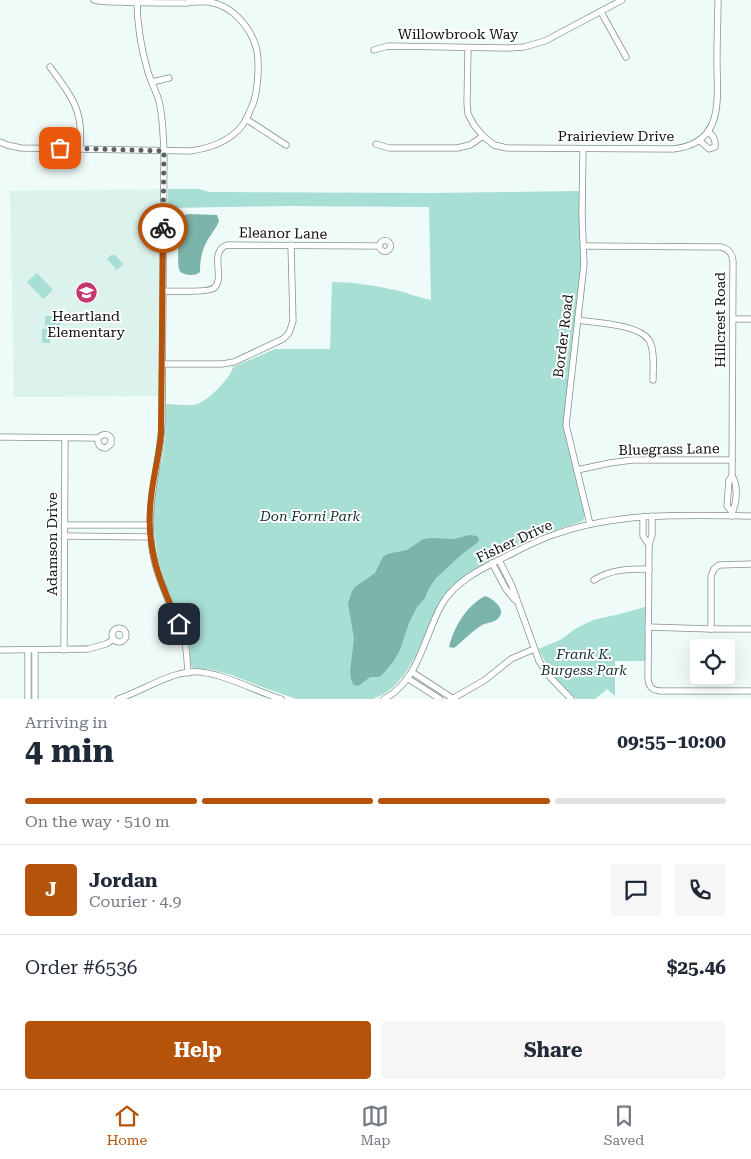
<!DOCTYPE html>
<html lang="en">
<head>
<meta charset="utf-8">
<style>
	body { margin:0; font-family:"Roboto Serif",serif; background:#f6f6f7; color:#1f2937; height:100vh; display:flex; flex-direction:column; font-size:19px; white-space:nowrap }
	* { box-sizing:border-box; margin:0 }
	p { font-size:16px; color:#747a83 }
	.icon { flex:none; width:28px; height:28px; fill:none; stroke:currentColor; stroke-width:2; stroke-linecap:round; stroke-linejoin:round }
	.map { position:relative; height:699px; overflow:hidden }
	.drawer { display:flex; flex-direction:column; background:#fff; flex:1 }
	.drawer>* { flex:none }
	.controls { position:absolute; left:690px; top:639px; display:grid; gap:10px }
	.controls a { display:grid; place-items:center; width:45px; height:45px; border-radius:5px; background:#fff; box-shadow:0 5px 20px #0002; font-size:25px }
	.pin { position:absolute; display:grid; place-items:center; width:42px; height:42px; color:#fff; margin:-21px; border-radius:10px; box-shadow:0 2px 8px #0006 }
	.courier { position:absolute; display:grid; place-items:center; width:50px; height:50px; margin:-25px; border:4px solid #b45309; border-radius:50%; background:#fff; color:#222; box-shadow:0 1px 6px #0007 }
	.summary em { font-style:normal; font-weight:700 }
	.summary div { display:flex; flex-direction:column-reverse }
	.summary { display:flex; align-items:center; justify-content:space-between; height:85px; padding:0 25px }
	h1 { font-size:32px; font-weight:700; line-height:38px }
	.bar { display:grid; grid-template-columns:repeat(4,1fr); gap:8px 5px; align-content:center; height:60px; padding:0 25px }
	.bar i { height:6px; border-radius:4px; background:#e0e1e3 }
	.bar .current { background:#b45309 }
	.bar p { grid-column:span 4 }
	.line { display:flex; align-items:center; gap:12px; padding:0 25px; border-top:1px solid #e0e1e3 }
	.line div { flex:1 }
	.round { display:grid; place-items:center; flex:none; width:52px; height:52px; border-radius:5px; background:#f6f6f7 }
	.button { display:flex; gap:10px; margin-top:auto; padding:10px 25px }
	.button a { flex:1; height:58px; border-radius:5px; background:#b45309; color:#fff; font-size:20px; font-weight:700; line-height:58px; text-align:center }
	.button a+a { background:#f6f6f7; color:#1f2937 }
	.dock { display:flex; justify-content:space-around; align-items:center; height:70px; border-top:1px solid #e0e1e3; background:#fff; font-size:14px; color:#747a83 }
	.dock a { display:grid; justify-items:center; gap:2px }
	.dock .current { color:#b45309 }
	.map>svg:first-child { display:block }
	.built { fill:#dcf2ed }
	.green { fill:#a7dfd5 }
	.water { fill:#7bb4aa }
	.lines { fill:none; stroke-linecap:round; stroke-linejoin:round }
	.street-casing { stroke:#85918f; stroke-width:7 }
	.street { stroke:#fff; stroke-width:5.5 }
	.done { stroke:#5b6261; stroke-width:5; stroke-dasharray:0 9 }
	.route { stroke:#b45309; stroke-width:6 }
	.labels { text-anchor:middle; stroke-width:4; stroke-linejoin:round; paint-order:stroke }
	.street-label { font-size:14px; fill:#0c100f; stroke:#fff }
	.poi-label { font-size:14px; fill:#0c100f; stroke:#fff }
	.park-label { font-size:14px; font-style:italic; fill:#13312c; stroke:#fff }
</style>
</head>
<body>
<div class="map">
<svg width="751" height="699" viewBox="0 0 751 699">
	<rect width="100%" height="100%" fill="#eefbf9"/>
	<polygon class="built" points="161,189 160,396 14,397 10,191"/>
	<g class="green">
		<path d="M168,189H199L209,192L430,193L580,191L582,253L581,271L563,425L585,516L583,521C566,527 548,532 532,539C520,544 509,550 498,556C477,567 456,579 443,598C420,632 416,683 373,699H296L262,687L232,675L209,669H194L191,666L189,639L166,587L158,560L154,530V504L156,484L162,461L165,436L166,404C175,404 185,406 194,405C205,404 231,378 233,367L275,349H330L332,282C355,282 377,286 400,291C410,294 421,298 431,300L429,207L288,206L168,208Z"/>
		<polygon points="111,255 115,255 123,264 117,270 107,259"/>
		<polygon points="37,273 53,290 43,299 27,282"/>
		<polygon points="45,316 60,316 60,334 50,334 50,343 42,343 42,329 45,329"/>
		<polygon points="645,607 645,661 615,661 615,696 607,689 595,699 576,699 552,674 538,649 560,640 575,629 593,620 620,614"/>
	</g>
	<g class="water">
		<path d="M188,214L217,215L219,221C216,229 210,235 206,243C201,252 200,262 200,272C196,275 193,275 189,275C184,274 180,273 179,269C177,262 179,229 180,220C182,215 184,215 188,214Z"/>
		<polygon points="469,535 477,536 479,539 478,542 461,555 436,578 428,590 425,598 417,607 409,623 400,650 393,662 382,675 379,677 370,677 360,685 356,686 353,684 351,679 350,672 354,639 348,603 352,591 355,587 375,573 383,557 387,554 407,550 423,539 431,538 454,539"/>
		<path d="M485,596C492,598 505,608 500,616C497,622 487,623 482,625C472,631 463,641 454,648L449,647C454,627 466,606 485,596Z"/>
	</g>
	<g class="lines">
		<defs>
			<g id="street">
				<path d="M137,0C137,25 141,48 148,72C151,82 156,91 159,101C163,117 163,134 164,151L162,422C160,466 145,504 152,548C154,563 159,578 165,592C170,606 178,620 183,635C187,647 187,660 188,673"/>
				<polyline points="601,12 626,57"/>
				<path d="M468,48L467,103L468,114L474,125L483,136L494,145L507,148L673,149C728,143 716,94 717,54C717,36 718,18 718,0"/>
				<polyline points="374,50 388,46 506,48 524,47 545,41 622,0"/>
				<path d="M50,67C63,85 78,102 80,125C81,133 80,141 80,148"/>
				<polyline points="152,82 169,78"/>
				<polyline points="246,119 286,145"/>
				<path d="M699,140L709,149L715,147C716,139 713,136 708,131"/>
				<path d="M0,142L7,145L21,148L190,151C212,148 236,139 247,118C249,113 251,108 253,104C258,90 260,61 256,47C250,26 231,5 209,2C201,1 193,2 186,3C164,3 142,3 121,2C112,2 103,2 94,0"/>
				<polyline points="376,144 389,148 457,148 470,145 483,136"/>
				<polyline points="583,149 582,215 584,264 566,425 590,524"/>
				<circle cx="385" cy="246" r="5.5"/>
				<path d="M584,246L721,247C729,249 732,253 733,261L732,476"/>
				<path d="M163,291C172,291 208,293 214,288C226,278 208,252 227,245L379,246"/>
				<polyline points="733,319 751,319"/>
				<path d="M578,320C597,323 638,324 649,340C655,350 653,369 653,380"/>
				<polyline points="163,364 222,364 234,362 283,339 289,333 293,321 291,245"/>
				<path d="M0,437L98,438C102,434 107,433 111,438V444L106,448C100,448 97,444 98,438"/>
				<polyline points="577,470 610,463 632,460 732,460"/>
				<path d="M732,512L727,506L729,480L732,476C737,483 737,496 735,504C734,509 732,511 732,516"/>
				<path d="M652,516V535L649,545L648,679C649,687 652,690 660,691H751"/>
				<polyline points="643,517 643,536 649,545"/>
				<polyline points="65,525 149,525"/>
				<polyline points="65,536 150,537"/>
				<polyline points="499,560 512,586 539,661 550,677 571,699"/>
				<polyline points="492,563 506,589 515,600"/>
				<path d="M594,580C611,569 629,569 649,569"/>
				<polyline points="648,627 711,629 751,629"/>
				<circle cx="119" cy="635" r="7"/>
				<polyline points="711,629 711,576 714,569 719,565 751,564"/>
				<polyline points="0,650 88,649 106,644 114,639"/>
				<polyline points="64,650 65,438"/>
				<polyline points="412,672 452,698"/>
				<polyline points="407,678 440,699"/>
				<polyline points="28,699 28,650"/>
				<polyline points="35,699 35,650"/>
				<path d="M118,699C140,692 167,674 190,672C219,670 254,691 281,699"/>
				<path d="M384,699C419,681 424,636 442,604C455,582 479,570 501,559C519,550 537,540 556,534C619,512 685,515 751,516"/>
				<polyline points="452,699 485,680 511,659 534,649"/>
			</g>
		</defs>
		<use href="#street" class="street-casing"/>
		<use href="#street" class="street"/>
	</g>
	<g class="lines">
		<polyline class="done" points="60,148 164,151 163,228"/>
		<path class="route" d="M163,228L161,434C159,456 153,477 151,498C145,547 159,581 179,624"/>
	</g>
	<defs>
		<symbol id="school-disc" viewBox="-11 -11 22 22"><circle r="9.5" fill="#c4386d" stroke="#fff"/><path d="M0-5L7-2L0 1L-7-2ZM-4 1L0 2.5L4 1V4Q0 6-4 4Z" fill="#fff"/></symbol>
	</defs>
	<g fill-rule="evenodd">
		<use href="#school-disc" x="74" y="280" width="25" height="25"/>
	</g>
	<g class="labels">
		<g class="street-label">
			<text x="458" y="39">Willowbrook Way</text>
			<text x="616" y="141">Prairieview Drive</text>
			<text transform="translate(283 233) rotate(1)" y="5">Eleanor Lane</text>
			<text transform="translate(720 320) rotate(-90)" y="5">Hillcrest Road</text>
			<text transform="translate(563 336) rotate(-83)" y="5">Border Road</text>
			<text transform="translate(669 449) rotate(-1)" y="5">Bluegrass Lane</text>
			<text transform="translate(514 541) rotate(-25)" y="5">Fisher Drive</text>
			<text transform="translate(52 544) rotate(-90)" y="5">Adamson Drive</text>
		</g>
		<g class="poi-label">
			<text x="86" y="321">Heartland<tspan x="86" dy="16">Elementary</tspan></text>
		</g>
		<g class="park-label">
			<text x="310" y="521">Don Forni Park</text>
			<text x="584" y="659">Frank K.<tspan x="584" dy="16">Burgess Park</tspan></text>
		</g>
	</g>
</svg>
<div class="controls">
<a><svg class="icon" aria-label="locate" viewBox="0 0 24 24"><circle cx="12" cy="12" r="6"/><path d="M12 2v4M12 18v4M2 12h4M18 12h4"/></svg></a>
</div>
<div class="pin" style="left:60px;top:148px;background:#ea580c"><svg class="icon" aria-label="bag" viewBox="0 0 24 24"><path d="M5 8h14l-1 12H6zM9 8a3 3 0 0 1 6 0"/></svg></div>
<div class="pin" style="left:179px;top:624px;background:#1f2937"><svg class="icon" aria-label="home" viewBox="0 0 24 24"><path d="M3 11l9-7 9 7M6 9v11h12V9"/></svg></div>
<div class="courier" style="left:163px;top:228px"><svg class="icon" aria-label="bike" viewBox="0 0 24 24"><circle cx="6" cy="16" r="4"/><circle cx="18" cy="16" r="4"/><path d="M6 16l4-8h5l3 8M10 8l3 8H6M13 5h3"/></svg></div>
</div>
<section class="drawer">
<div class="summary"><div><h1>4 min</h1><p>Arriving in</p></div><em>09:55–10:00</em></div>
<div class="bar"><i class="current"></i><i class="current"></i><i class="current"></i><i></i><p>On the way · 510 m</p></div>
<div class="line" style="height:90px"><b class="round" style="background:#b45309;color:#fff">J</b><div><b>Jordan</b><p>Courier · 4.9</p></div><a class="round"><svg class="icon" aria-label="chat" viewBox="0 0 24 24"><path d="M4 5h16v11H9l-5 4z"/></svg></a><a class="round"><svg class="icon" aria-label="phone" viewBox="0 0 24 24"><path d="M5 4h4l2 5-3 2q2 4 5 5l2-3 5 2v4C11 20 4 13 5 4z"/></svg></a></div>
<div class="line" style="height:65px"><div>Order #6536</div><b>$25.46</b></div>
<div class="button"><a>Help</a><a>Share</a></div>
</section>
<nav class="dock">
<a class="current"><svg class="icon" aria-label="home" viewBox="0 0 24 24"><path d="M3 11l9-7 9 7M6 9v11h12V9"/></svg>Home</a>
<a><svg class="icon" aria-label="map" viewBox="0 0 24 24"><path d="M3 6l6-2 6 2 6-2v14l-6 2-6-2-6 2zM9 4v14M15 6v14"/></svg>Map</a>
<a><svg class="icon" aria-label="saved" viewBox="0 0 24 24"><path d="M7 4h10v16l-5-4-5 4z"/></svg>Saved</a>
</nav>
</body>
</html>
